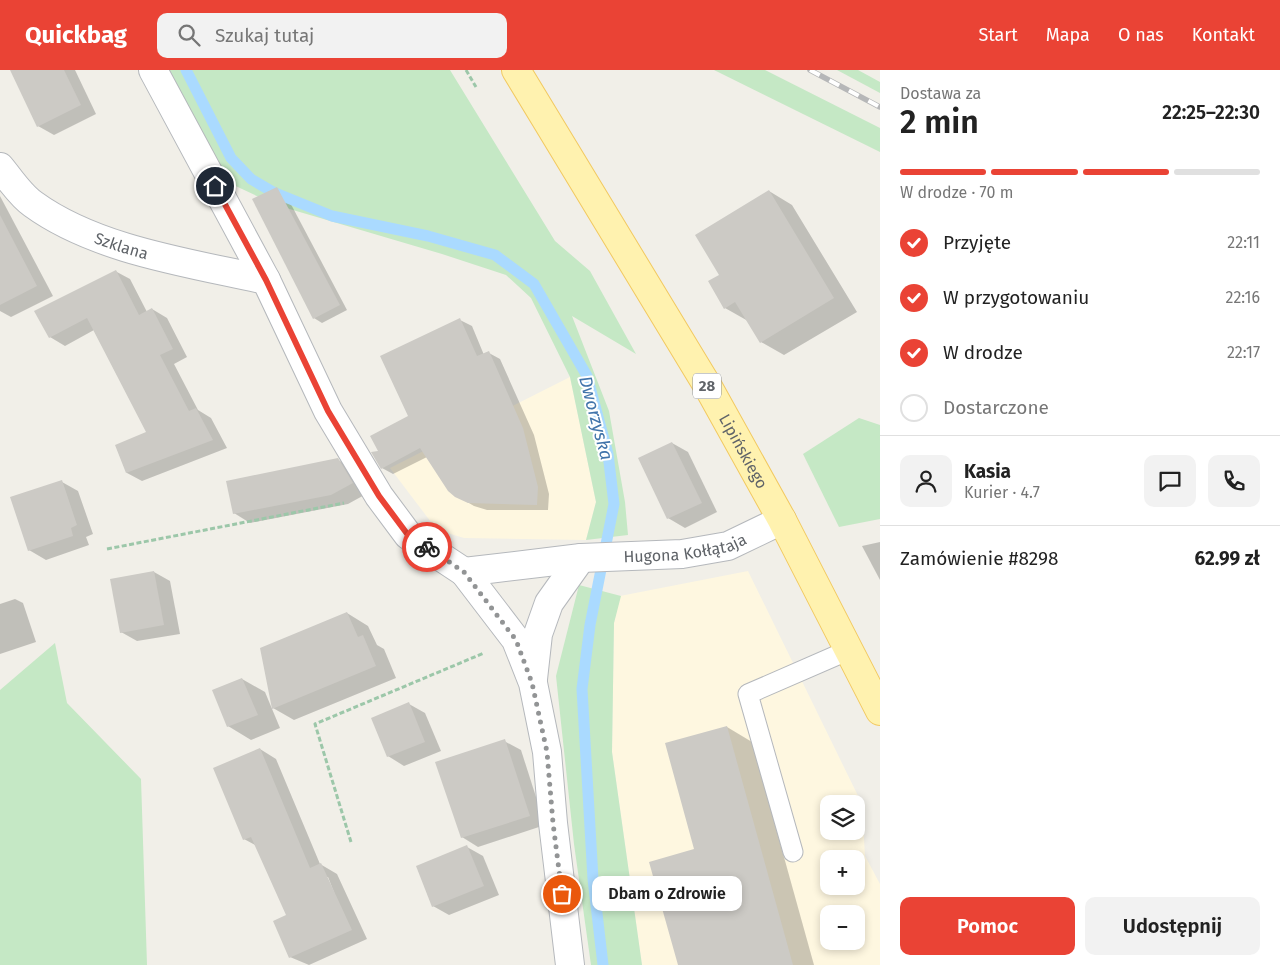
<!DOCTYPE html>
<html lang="pl">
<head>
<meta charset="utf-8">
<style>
	body { margin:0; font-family:"Fira Sans",sans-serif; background:#f2f2f2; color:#222; height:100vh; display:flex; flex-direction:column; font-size:19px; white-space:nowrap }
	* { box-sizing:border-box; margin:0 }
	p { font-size:16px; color:#767676 }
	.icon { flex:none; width:28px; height:28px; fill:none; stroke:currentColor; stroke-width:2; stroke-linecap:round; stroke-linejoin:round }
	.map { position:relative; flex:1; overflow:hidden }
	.details { display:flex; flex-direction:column; background:#fff; width:400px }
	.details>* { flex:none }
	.fabs { position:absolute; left:820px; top:725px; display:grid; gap:10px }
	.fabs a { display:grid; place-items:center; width:45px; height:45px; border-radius:10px; background:#fff; box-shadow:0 2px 8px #0003; font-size:25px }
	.pin { position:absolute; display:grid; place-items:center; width:42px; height:42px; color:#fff; margin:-21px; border:2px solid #fff; border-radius:50%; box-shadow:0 1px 5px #0007 }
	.courier { position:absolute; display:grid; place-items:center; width:50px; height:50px; margin:-25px; border:4px solid #ea4335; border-radius:50%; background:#fff; color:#222; box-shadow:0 1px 6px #0007 }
	.bubble { position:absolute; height:35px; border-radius:10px; background:#fff; box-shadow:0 2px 8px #0003; font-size:16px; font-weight:600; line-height:35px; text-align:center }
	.headline em { font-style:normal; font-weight:600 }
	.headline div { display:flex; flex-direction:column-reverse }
	.headline { display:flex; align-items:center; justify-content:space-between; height:85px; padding:0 20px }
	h1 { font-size:32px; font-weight:600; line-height:38px }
	.bar { display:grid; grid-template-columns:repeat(4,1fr); gap:8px 5px; align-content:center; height:60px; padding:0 20px }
	.bar i { height:6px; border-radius:4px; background:#e0e0e0 }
	.bar .selected { background:#ea4335 }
	.bar p { grid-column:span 4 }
	.line { display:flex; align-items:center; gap:12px; padding:0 20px; border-top:1px solid #e0e0e0 }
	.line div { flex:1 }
	.round { display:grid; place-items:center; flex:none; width:52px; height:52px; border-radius:10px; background:#f2f2f2 }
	ol { padding:0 20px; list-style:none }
	li { display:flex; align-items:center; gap:15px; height:55px }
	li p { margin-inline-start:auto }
	li .icon { padding:5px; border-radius:50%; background:#ea4335; color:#fff; stroke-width:4 }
	li:last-child { color:#767676 }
	li i { width:28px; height:28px; border:2px solid #e0e0e0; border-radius:50% }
	.cta { display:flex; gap:10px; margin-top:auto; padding:10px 20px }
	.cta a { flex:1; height:58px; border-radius:10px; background:#ea4335; color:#fff; font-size:20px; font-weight:600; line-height:58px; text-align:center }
	.cta a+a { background:#f2f2f2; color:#222 }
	header { display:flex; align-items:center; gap:30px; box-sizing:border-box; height:70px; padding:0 25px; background:#ea4335; color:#fff }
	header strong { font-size:24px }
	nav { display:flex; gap:28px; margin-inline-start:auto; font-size:18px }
	.search { width:350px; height:45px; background:#f2f2f2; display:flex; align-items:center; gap:12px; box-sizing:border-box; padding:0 18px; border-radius:10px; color:#767676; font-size:19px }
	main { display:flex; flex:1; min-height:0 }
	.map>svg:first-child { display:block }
	.commercial { fill:#fef7e0; fill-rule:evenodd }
	.green { fill:#c5e8c5 }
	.shadow { fill:#0003; fill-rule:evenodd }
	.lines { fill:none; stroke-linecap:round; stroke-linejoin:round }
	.stream { stroke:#aadaff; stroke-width:11 }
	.building { fill:#cccac5 }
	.service-casing { stroke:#b5b8bc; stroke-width:21 }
	.minor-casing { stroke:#b5b8bc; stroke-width:30 }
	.primary-casing { stroke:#f2c960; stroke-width:30 }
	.path { stroke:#9cc7a9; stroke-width:3; stroke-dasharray:5 2.5; stroke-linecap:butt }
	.service { stroke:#fff; stroke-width:19 }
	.minor { stroke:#fff; stroke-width:28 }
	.primary { stroke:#fff2af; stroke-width:28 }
	.rail-casing { stroke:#b6b7b8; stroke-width:5.5 }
	.rail { stroke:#fff; stroke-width:4; stroke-dasharray:11; stroke-linecap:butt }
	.done { stroke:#929495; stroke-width:5; stroke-dasharray:0 9 }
	.route { stroke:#ea4335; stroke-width:6 }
	.labels { text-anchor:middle; stroke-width:4; stroke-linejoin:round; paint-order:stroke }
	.shield { fill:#fff; stroke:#8f9295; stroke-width:1 }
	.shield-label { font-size:15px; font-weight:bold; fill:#5f6368 }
	.street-label { font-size:16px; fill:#5f6368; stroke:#fff }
	.water-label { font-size:18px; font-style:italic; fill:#4174aa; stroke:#fff }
</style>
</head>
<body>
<header>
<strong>Quickbag</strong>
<div class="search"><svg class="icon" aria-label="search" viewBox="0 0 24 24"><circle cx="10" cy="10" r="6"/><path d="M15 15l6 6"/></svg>Szukaj tutaj</div>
<nav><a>Start</a><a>Mapa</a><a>O nas</a><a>Kontakt</a></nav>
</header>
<main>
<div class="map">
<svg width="880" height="895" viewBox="0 0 880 895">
	<rect width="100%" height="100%" fill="#f1efe8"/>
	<g class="commercial">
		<polygon points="570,307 596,432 586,470 464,468 437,460 390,398"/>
		<path d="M748,501L862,734L865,786L880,814V895H642L612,682L614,553L620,526ZM829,734H856V761H829ZM829,789H856V816H829ZM829,844H856V871H829Z"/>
	</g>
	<g class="green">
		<polygon points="166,0 450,0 555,171 590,201 636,284 572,246 609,341 625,432 628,465 586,470 596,432 570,307 531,228 506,205 442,184 276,135 227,112"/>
		<polygon points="714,0 765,0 880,58 880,82"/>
		<polygon points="837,0 858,0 880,12 880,23"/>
		<polygon points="859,348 880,355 880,449 839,457 803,384"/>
		<polygon points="579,515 621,526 614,553 612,682 642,895 591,895 574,774 556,606"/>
		<polygon points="55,573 67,633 141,709 147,895 0,895 0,620"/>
	</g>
	<g class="shadow">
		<polygon points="11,0 75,0 96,44 54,65 38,56"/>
		<polygon points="277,118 285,123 347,240 322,253 314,248"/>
		<polygon points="769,121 792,135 857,242 784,285 761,272 748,251 725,238 721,205"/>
		<polygon points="0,126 53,226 11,247 0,241"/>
		<polygon points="115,201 130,209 147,242 152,239 167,248 187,287 174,294 198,340 211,348 227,378 142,411 127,403 116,376 148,362 94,260 65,276 50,267"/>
		<polygon points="460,250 472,256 484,285 489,283 500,289 534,365 549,424 548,440 487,440 474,436 462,429 427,387 393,404 382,398 379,382 409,347"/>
		<polygon points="672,373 688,382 717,442 685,458 668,448"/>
		<polygon points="338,390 354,399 368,423 348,434 250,453 234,443"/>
		<polygon points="62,412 78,421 93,464 86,467 89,475 46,490 29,480"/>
		<polygon points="880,472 880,510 862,476"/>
		<polygon points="154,502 170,511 180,564 137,571 121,562"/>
		<polygon points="15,529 23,533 36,572 0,584 0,534"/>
		<polygon points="347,543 368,556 377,575 384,579 396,608 294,650 273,638"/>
		<polygon points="242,609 265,622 280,658 251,670 228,656"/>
		<polygon points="409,634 425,643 441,681 404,696 388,686"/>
		<polygon points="727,657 752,672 814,895 679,895 696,780"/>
		<polygon points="504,671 521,680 545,755 478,777 462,767"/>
		<path d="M260,679L276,689L320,794L337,804L367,869L309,895L290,887L288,846L257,776L244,769ZM325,807H328L337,830Z"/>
		<polygon points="467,777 483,786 499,825 449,845 433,836"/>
	</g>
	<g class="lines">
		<polyline class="stream" points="186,0 231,88 251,109 273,122 332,146 428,166 495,185 534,214 587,306 608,384 614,434 590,555 582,619 593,809 603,895"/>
	</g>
	<g class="building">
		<polygon points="10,0 64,0 81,35 37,57"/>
		<polygon points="277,117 340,235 313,249 252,129"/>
		<polygon points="769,120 834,228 760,273 735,232 724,239 708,211 719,205 695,165"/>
		<polygon points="0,145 37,216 0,235"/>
		<polygon points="116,200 139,245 152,238 173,279 160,285 189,341 196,338 213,370 126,403 115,375 146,362 87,248 49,268 34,241"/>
		<polygon points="460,248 477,286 489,281 523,358 538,417 537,435 468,433 455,427 448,421 420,378 381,399 371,382 378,381 370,366 408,346 380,286"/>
		<polygon points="672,372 702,433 667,449 638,388"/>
		<polygon points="338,388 353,413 331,425 233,444 226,411"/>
		<polygon points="62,410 77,455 71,458 73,466 28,481 10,427"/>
		<polygon points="154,501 164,555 120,563 110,509"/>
		<polygon points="347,542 358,567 363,565 376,596 272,639 260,578"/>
		<polygon points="242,608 258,645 227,657 212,620"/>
		<polygon points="409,632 425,672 387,687 371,648"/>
		<polygon points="727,656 793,895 678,895 649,792 694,779 665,673"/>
		<polygon points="505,669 530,746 461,768 435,692"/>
		<polygon points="260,678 310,798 321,793 352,860 289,888 273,851 286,845 251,767 243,770 213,698"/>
		<polygon points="467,775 484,816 432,837 416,796"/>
	</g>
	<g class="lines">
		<defs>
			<polyline id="service" points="793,782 748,624 849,580"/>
			<g id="minor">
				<polyline points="153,0 266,210 328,341 379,426 408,465 464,502"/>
				<path id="s1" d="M0,97C10,109 20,125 33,134C96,180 190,193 266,210"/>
				<polyline points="533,609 538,564 549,533 581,488"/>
				<path id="s2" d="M570,895L553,753L547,682L533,613L516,570L464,502L581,488L682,484L728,476L782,450"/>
			</g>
			<g id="primary">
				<path id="s3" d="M516,0L707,315L782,450L880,641"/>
			</g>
		</defs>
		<use href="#service" class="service-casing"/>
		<use href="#minor" class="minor-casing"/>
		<use href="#primary" class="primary-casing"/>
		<g class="path">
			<polyline points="466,0 476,17"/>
			<polyline points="107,479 344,433"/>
			<polyline points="351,772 315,654 484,583"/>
		</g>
		<use href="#service" class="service"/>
		<use href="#minor" class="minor"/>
		<use href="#primary" class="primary"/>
		<defs>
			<polyline id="rail" points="810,0 880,37"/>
		</defs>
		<use href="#rail" class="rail-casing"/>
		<use href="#rail" class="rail"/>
	</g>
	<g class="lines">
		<polyline class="done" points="427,477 464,502 516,570 532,613 547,682 553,753 562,824"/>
		<polyline class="route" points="215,116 266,210 328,341 379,426 408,465 427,477"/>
	</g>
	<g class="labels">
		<rect class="shield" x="693" y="303.5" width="28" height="25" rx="4"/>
		<g class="shield-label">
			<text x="707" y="321">28</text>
		</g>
		<g class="street-label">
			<text dy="6" stroke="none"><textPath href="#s1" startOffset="148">Szklana</textPath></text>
			<text dy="6" stroke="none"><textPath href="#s3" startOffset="444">Lipińskiego</textPath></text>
			<text dy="6" stroke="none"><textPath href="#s2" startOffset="639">Hugona Kołłątaja</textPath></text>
		</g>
		<g class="water-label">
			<text transform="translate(596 348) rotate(75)" y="6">Dworzyska</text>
		</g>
	</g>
</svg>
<div class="fabs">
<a><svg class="icon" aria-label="layers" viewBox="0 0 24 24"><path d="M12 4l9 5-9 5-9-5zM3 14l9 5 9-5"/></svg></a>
<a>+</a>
<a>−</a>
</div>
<div class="pin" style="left:562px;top:824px;background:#ea580c"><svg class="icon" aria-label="bag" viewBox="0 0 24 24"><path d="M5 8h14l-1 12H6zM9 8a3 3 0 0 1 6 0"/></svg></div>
<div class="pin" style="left:215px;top:116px;background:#1f2937"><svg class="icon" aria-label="home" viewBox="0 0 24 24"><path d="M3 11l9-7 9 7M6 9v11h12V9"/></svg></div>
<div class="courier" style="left:427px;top:477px"><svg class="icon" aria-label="bike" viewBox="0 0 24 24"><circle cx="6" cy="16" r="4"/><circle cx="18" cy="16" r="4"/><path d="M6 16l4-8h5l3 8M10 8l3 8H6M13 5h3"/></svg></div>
<div class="bubble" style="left:592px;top:806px;width:150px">Dbam o Zdrowie</div>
</div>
<section class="details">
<div class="headline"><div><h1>2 min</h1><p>Dostawa za</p></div><em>22:25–22:30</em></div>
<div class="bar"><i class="selected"></i><i class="selected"></i><i class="selected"></i><i></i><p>W drodze · 70 m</p></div>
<ol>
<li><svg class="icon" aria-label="check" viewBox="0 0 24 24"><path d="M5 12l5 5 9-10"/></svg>Przyjęte<p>22:11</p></li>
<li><svg class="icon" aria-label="check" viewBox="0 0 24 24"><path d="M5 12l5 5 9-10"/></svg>W przygotowaniu<p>22:16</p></li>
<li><svg class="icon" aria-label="check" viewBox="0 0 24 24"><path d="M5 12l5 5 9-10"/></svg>W drodze<p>22:17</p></li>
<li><i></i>Dostarczone</li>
</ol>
<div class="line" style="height:90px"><a class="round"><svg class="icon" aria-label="person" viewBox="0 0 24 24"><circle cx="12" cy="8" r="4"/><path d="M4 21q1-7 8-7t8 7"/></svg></a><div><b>Kasia</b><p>Kurier · 4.7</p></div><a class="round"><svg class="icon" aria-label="chat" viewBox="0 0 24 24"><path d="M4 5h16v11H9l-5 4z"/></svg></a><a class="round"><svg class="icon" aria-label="phone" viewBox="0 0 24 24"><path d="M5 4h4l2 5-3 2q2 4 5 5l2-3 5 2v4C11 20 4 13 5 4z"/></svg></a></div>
<div class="line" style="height:65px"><div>Zamówienie #8298</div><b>62.99 zł</b></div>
<div class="cta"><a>Pomoc</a><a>Udostępnij</a></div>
</section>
</main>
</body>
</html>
